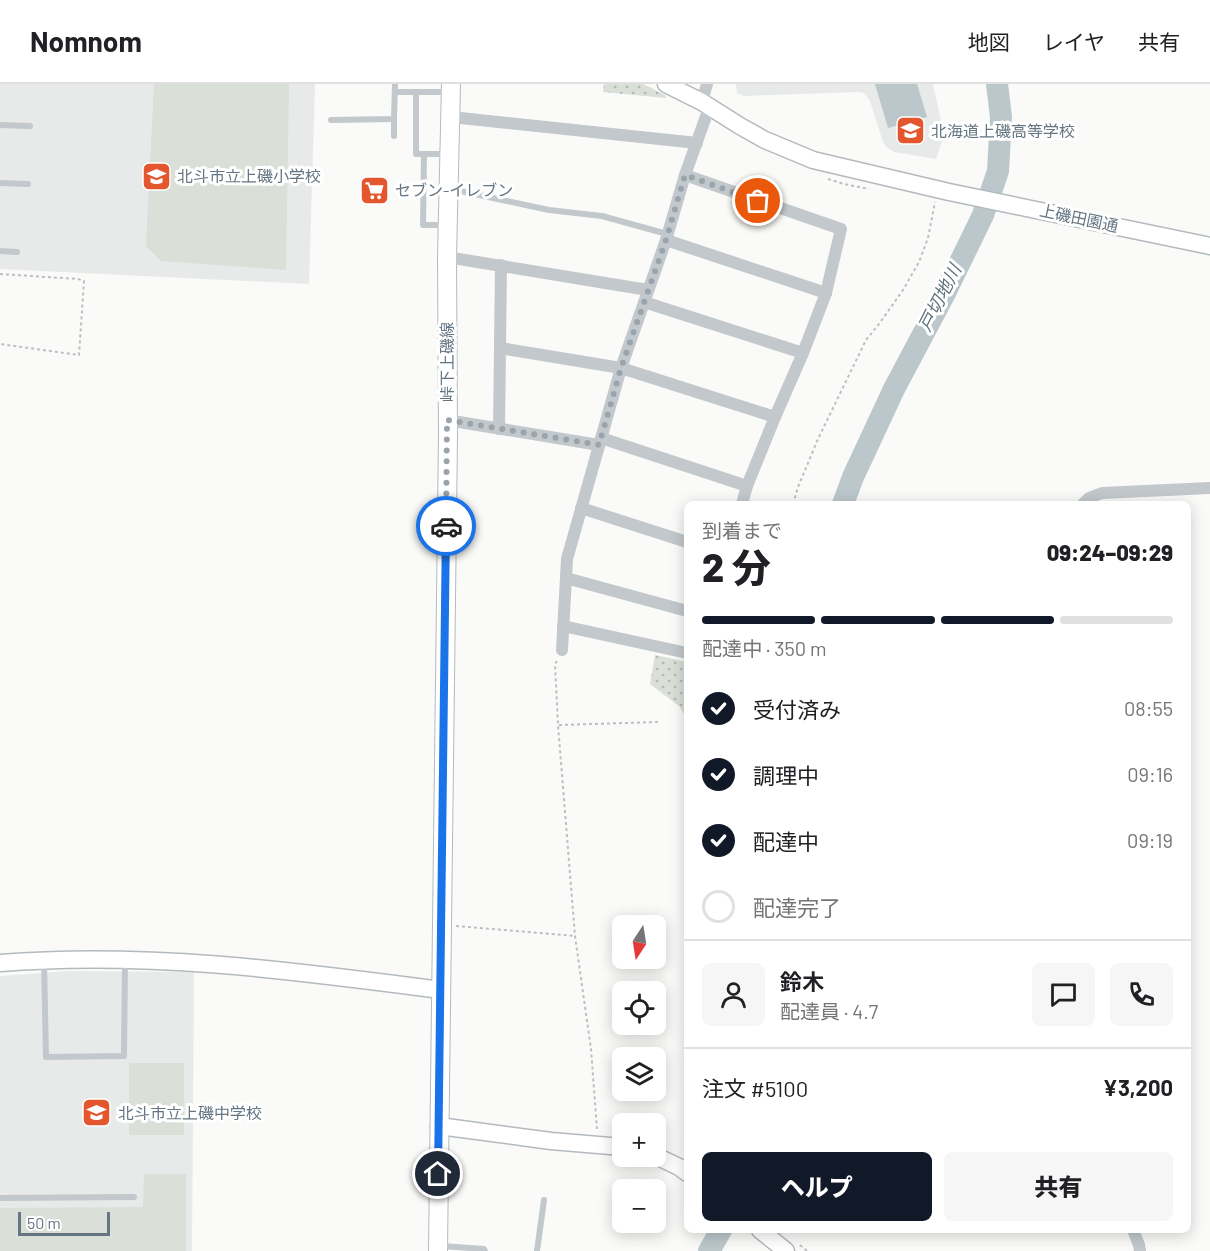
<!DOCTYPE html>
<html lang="ja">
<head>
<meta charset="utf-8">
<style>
	body { margin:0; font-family:Barlow,"Noto Sans JP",sans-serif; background:#f6f6f6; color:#202124; height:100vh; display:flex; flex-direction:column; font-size:22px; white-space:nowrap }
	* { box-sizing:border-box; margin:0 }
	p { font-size:20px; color:#757577 }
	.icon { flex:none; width:33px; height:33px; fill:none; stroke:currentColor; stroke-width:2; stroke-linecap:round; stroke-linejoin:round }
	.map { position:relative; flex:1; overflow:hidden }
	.side { position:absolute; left:684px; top:417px; width:507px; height:732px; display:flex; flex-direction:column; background:#fff; border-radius:9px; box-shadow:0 3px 15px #0003 }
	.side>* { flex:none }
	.needle { width:39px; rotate:192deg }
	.fabs { position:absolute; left:612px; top:831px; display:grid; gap:12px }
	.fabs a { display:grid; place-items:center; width:54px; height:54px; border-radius:9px; background:#fff; box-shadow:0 3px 15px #0003; font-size:30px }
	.scale { position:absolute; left:18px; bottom:15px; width:92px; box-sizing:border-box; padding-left:6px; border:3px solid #657683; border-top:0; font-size:16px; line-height:21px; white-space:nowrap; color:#657683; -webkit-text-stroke:4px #fff; paint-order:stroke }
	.pin { position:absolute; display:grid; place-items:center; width:51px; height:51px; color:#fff; margin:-26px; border:3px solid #fff; border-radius:50%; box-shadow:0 2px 6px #0007 }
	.courier { position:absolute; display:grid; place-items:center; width:60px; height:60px; margin:-30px; border:4px solid #1a73e8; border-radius:50%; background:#fff; color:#222; box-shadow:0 2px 8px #0007 }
	.headline em { font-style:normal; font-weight:800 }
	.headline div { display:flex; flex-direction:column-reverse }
	.headline { display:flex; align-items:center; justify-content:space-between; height:102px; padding:0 18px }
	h1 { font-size:39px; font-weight:800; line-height:45px }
	.bar { display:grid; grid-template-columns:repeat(4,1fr); gap:9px 6px; align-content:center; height:72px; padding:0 18px }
	.bar i { height:8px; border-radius:4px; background:#e0e0e0 }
	.bar .current { background:#111827 }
	.bar p { grid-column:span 4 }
	.line { display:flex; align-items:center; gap:15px; padding:0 18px; border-top:2px solid #e0e0e0 }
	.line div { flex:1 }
	.round { display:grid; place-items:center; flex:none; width:63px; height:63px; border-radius:9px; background:#f6f6f6 }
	ol { padding:0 18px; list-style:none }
	li { display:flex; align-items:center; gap:18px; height:66px }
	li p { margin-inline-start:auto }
	li .icon { padding:6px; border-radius:50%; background:#111827; color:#fff; stroke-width:4 }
	li:last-child { color:#757577 }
	li i { width:33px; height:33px; border:3px solid #e0e0e0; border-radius:50% }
	.action { display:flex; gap:12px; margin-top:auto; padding:12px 18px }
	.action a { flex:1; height:69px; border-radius:9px; background:#111827; color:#fff; font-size:24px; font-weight:800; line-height:69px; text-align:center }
	.action a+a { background:#f6f6f6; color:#202124 }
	header { display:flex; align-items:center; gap:36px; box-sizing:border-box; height:84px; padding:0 30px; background:#fff; border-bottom:2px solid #e0e0e0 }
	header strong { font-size:28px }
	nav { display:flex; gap:33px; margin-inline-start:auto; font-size:21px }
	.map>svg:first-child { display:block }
	.built { fill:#e8e9e9 }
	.park { fill:url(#park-dots) }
	.pitch { fill:#dadfd7 }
	.water { fill:#bbc7cb }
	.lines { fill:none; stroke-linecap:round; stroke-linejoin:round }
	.river { stroke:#bbc7cb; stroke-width:22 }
	.secondary-casing { stroke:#b3babf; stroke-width:19 }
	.primary-casing { stroke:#b5babe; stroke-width:20 }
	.path { stroke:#bbbfc2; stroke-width:2; stroke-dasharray:3 3; stroke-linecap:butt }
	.lane { stroke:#c3c8cc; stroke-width:6 }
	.street { stroke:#c3c8cc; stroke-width:12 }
	.secondary { stroke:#fff; stroke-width:16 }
	.primary { stroke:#fff; stroke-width:18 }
	.done { stroke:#99a4ac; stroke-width:6; stroke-dasharray:0 10.8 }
	.route { stroke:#1a73e8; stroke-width:8 }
	.labels { text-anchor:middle; stroke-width:6; stroke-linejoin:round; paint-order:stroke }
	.poi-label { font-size:16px; fill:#657683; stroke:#fff; text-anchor:start }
	.street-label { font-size:16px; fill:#657683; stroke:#fff }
	.water-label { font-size:18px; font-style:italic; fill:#60757c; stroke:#fff }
</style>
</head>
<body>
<header>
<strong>Nomnom</strong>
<nav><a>地図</a><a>レイヤ</a><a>共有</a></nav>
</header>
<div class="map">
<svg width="1210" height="1167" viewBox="0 0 1210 1167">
	<defs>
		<pattern id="park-dots" width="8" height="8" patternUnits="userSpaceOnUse" patternTransform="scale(1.5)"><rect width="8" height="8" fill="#dadfd7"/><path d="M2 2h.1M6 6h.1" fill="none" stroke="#b4b9b4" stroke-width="1.8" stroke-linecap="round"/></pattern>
	</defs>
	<rect width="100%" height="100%" fill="#fafaf8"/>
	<g class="built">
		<polygon points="0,0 315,0 309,200 0,185"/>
		<polygon points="736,0 933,0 941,37 942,57 936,75 894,68 886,63 883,58 870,17 864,9 859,8 744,12 737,9"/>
		<polygon points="68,887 194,888 192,1167 0,1167 0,892"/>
	</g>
	<g class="park">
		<polygon points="604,0 643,0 665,11 666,14 603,8"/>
		<polygon points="655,571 687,578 687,635 679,622 650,600"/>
	</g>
	<g class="pitch">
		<polygon points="154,0 289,0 286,186 161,177 146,162"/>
		<rect x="129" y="979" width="55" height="72"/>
		<polygon points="144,1090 186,1090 186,1167 0,1167 0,1124 143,1123"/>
	</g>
	<polygon class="water" points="875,0 917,0 927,33 888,44"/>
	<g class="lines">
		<g class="river">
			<polyline points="843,420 853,393 894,305 945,209 983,131 998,87 1001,33 997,0"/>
			<polyline points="709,1167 721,1146"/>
		</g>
		<defs>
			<g id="secondary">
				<polyline points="666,0 702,18 740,42 765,56 813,76 949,108 1210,162"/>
				<path d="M0,879C147,867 295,887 441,906"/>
				<polyline points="439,1042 551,1057 622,1063"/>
				<polyline points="656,1072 679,1083 687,1089"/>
				<polyline points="760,1146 786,1167"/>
			</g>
			<polyline id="primary" points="438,1167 448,352 447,173 451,0"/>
		</defs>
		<use href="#secondary" class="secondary-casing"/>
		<use href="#primary" class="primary-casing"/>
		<g class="path">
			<polyline points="828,95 844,100 869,105"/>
			<polyline points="0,190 78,195 84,197 79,271 0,260"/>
			<polyline points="793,420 798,403 818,355 866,256 879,240 903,206 919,178 928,154 935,118"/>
			<polyline points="557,577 555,580 558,641 575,852 591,965 597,1045"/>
			<polyline points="559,641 658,638"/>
			<polyline points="456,842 575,852"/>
			<polyline points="800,1161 807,1167"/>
		</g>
		<g class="lane">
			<polyline points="395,8 448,8"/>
			<polyline points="416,9 416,70 424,70"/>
			<polyline points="331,36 394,35 395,0"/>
			<polyline points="0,41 30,42"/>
			<polyline points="394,52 394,35"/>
			<polyline points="0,99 28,100"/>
			<polyline points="451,105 549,126 602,132 667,150"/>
			<polyline points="445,141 423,141 424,70 446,70"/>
			<polyline points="0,167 17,168"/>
			<polyline points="44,877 46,973 124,972 125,877"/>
			<polyline points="0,1114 134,1113"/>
			<polyline points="442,1162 484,1165 485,1167"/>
			<polyline points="537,1167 544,1116"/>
		</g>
		<g class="street">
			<polyline points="702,18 707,0"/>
			<polyline points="451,33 697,59"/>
			<polyline points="685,91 841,145 826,209 803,269 775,333 747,402 742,420"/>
			<polyline points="666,156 826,209"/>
			<polyline points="447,173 648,206"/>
			<polyline points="644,218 803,269"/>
			<polyline points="500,264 621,284 775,333"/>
			<polyline points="447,336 599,361"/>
			<polyline points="499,345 501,181"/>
			<polyline points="601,354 747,402"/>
			<polyline points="1083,420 1089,414 1102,409 1210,404"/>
			<polyline points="581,424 687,458"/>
			<polyline points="566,494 687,527"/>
			<polyline points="563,542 687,569"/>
			<polyline points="562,566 567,475 621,284 666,156 685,91 709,24"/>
			<polyline points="1133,1146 1139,1161 1140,1167"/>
		</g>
		<use href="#secondary" class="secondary"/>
		<use href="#primary" class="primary"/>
	</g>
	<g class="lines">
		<polyline class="done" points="446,442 447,336 599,361 621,284 666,156 685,91 758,117"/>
		<polyline class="route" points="438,1090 446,442"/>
	</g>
	<defs>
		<symbol id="school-square" viewBox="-11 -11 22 22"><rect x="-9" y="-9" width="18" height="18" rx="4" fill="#e4572e" stroke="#fff"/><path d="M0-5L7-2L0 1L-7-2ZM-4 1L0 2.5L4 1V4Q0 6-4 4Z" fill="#fff"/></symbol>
		<symbol id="supermarket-square" viewBox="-11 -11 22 22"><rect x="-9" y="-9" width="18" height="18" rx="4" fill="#e4572e" stroke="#fff"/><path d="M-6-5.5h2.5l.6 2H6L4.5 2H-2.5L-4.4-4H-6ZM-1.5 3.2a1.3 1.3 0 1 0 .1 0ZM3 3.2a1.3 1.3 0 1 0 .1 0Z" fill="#fff"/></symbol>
	</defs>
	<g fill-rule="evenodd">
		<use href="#school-square" x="894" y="30" width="33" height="33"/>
		<use href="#school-square" x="140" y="76" width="33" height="33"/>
		<use href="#supermarket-square" x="358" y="90" width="33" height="33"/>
		<use href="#school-square" x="80" y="1012" width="33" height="33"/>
	</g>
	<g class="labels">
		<g class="poi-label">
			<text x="931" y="53">北海道上磯高等学校</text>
			<text x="177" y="98">北斗市立上磯小学校</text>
			<text x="395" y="112">セブン-イレブン</text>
			<text x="118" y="1035">北斗市立上磯中学校</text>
		</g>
		<g class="street-label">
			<text transform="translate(1079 134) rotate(12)" y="6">上磯田園通</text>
			<text transform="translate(447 278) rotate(-90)" y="6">峠下上磯線</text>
		</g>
		<g class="water-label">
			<text transform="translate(940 214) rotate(-63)" y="6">戸切地川</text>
		</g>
	</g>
</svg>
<div class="fabs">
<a><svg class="needle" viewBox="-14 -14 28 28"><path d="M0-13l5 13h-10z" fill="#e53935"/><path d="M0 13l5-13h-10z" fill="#757577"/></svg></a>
<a><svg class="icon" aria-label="locate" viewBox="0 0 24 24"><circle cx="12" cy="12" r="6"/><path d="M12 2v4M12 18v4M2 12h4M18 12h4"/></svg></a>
<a><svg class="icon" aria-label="layers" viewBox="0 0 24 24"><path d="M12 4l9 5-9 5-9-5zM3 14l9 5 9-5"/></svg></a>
<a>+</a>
<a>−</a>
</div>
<div class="scale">50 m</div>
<div class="pin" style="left:758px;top:117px;background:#ea580c"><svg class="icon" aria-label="bag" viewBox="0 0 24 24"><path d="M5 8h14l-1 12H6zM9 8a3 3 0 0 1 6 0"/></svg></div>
<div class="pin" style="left:438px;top:1090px;background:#1f2937"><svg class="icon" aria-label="home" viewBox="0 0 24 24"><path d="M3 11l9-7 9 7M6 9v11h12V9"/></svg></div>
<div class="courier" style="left:446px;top:442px"><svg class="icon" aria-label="car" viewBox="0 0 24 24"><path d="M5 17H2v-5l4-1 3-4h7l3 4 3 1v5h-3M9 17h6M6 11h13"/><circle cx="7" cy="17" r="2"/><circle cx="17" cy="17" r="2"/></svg></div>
<section class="side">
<div class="headline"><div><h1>2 分</h1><p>到着まで</p></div><em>09:24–09:29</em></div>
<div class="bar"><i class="current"></i><i class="current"></i><i class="current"></i><i></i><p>配達中 · 350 m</p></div>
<ol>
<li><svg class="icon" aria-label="check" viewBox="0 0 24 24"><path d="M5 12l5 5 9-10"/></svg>受付済み<p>08:55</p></li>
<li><svg class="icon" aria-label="check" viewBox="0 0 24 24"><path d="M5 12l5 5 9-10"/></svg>調理中<p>09:16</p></li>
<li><svg class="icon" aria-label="check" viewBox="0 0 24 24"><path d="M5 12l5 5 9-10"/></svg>配達中<p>09:19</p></li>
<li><i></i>配達完了</li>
</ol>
<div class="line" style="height:108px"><a class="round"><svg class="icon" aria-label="person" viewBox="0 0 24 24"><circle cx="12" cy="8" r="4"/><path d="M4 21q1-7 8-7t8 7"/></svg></a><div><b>鈴木</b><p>配達員 · 4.7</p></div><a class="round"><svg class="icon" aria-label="chat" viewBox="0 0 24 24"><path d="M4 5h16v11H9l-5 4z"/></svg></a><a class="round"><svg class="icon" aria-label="phone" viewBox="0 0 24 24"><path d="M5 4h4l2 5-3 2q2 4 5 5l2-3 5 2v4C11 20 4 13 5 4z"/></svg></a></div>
<div class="line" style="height:78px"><div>注文 #5100</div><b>¥3,200</b></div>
<div class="action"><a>ヘルプ</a><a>共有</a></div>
</section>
</div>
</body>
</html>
